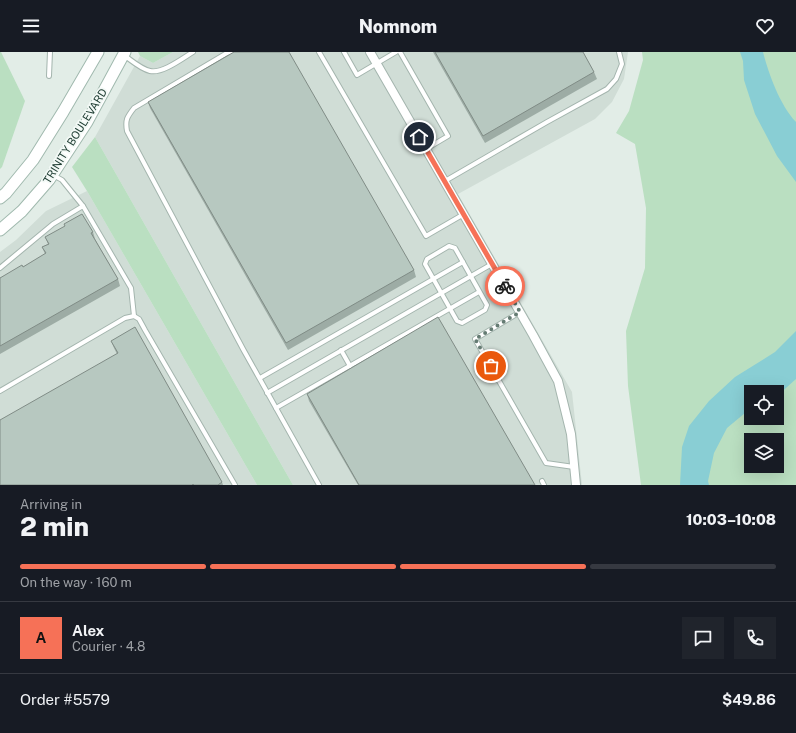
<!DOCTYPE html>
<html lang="en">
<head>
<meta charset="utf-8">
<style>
	body { margin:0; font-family:"Public Sans",sans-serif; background:#20242c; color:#f1f3f6; height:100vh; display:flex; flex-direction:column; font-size:15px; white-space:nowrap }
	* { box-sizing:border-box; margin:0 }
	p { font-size:13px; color:#9ea1a6 }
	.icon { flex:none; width:22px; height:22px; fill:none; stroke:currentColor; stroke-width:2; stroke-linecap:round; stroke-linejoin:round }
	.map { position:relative; height:433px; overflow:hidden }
	.details { display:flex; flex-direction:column; background:#171b24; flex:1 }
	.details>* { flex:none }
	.buttons { position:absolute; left:744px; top:333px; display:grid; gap:8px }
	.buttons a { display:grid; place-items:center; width:40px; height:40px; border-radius:0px; background:#171b24; box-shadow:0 4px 16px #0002; font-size:20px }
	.pin { position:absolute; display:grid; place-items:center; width:34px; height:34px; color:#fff; margin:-17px; border:2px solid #fff; border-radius:50%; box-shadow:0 1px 4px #0007 }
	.courier { position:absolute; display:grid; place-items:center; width:40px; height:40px; margin:-20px; border:3px solid #f67157; border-radius:50%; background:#fff; color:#222; box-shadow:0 1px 5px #0007 }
	.summary em { font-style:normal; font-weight:800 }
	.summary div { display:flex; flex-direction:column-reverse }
	.summary { display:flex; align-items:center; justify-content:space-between; height:68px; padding:0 20px }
	h1 { font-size:26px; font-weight:800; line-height:30px }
	.bar { display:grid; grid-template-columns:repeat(4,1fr); gap:6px 4px; align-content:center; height:48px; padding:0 20px }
	.bar i { height:5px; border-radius:3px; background:#363941 }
	.bar .on { background:#f67157 }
	.bar p { grid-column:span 4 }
	.line { display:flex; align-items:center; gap:10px; padding:0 20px; border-top:1px solid #363941 }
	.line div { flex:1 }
	.round { display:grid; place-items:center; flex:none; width:42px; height:42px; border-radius:0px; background:#20242c }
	header { display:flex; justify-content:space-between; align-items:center; height:52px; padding:0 20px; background:#171b24; font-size:18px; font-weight:800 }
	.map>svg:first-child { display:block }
	.built { fill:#d0ddd6 }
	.green { fill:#badfc1; fill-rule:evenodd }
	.water { fill:#89ced4 }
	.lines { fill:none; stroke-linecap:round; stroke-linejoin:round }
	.service-casing { stroke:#a4b5ae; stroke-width:6 }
	.minor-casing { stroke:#a4b5ae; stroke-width:10 }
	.secondary-casing { stroke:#a0b9ae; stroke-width:13 }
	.service { stroke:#fff; stroke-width:4 }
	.minor { stroke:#fff; stroke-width:8 }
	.secondary { stroke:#fff; stroke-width:11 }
	.wall { fill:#9daca5 }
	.building { fill:#b7c8c0; stroke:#808c86 }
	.done { stroke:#657c73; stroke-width:4; stroke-dasharray:0 7.2 }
	.route { stroke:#f67157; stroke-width:5 }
	.labels { text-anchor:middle; stroke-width:3.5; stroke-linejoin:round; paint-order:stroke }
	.street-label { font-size:11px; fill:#213f35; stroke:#f3f9f6 }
</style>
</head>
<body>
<header><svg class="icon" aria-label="menu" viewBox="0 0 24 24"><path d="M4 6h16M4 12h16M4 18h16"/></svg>Nomnom<svg class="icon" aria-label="heart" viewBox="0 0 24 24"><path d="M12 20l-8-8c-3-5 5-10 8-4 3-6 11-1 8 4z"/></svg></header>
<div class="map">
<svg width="796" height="433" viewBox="0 0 796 433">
	<rect width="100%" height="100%" fill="#e2ede7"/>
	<g class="built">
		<polygon points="173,0 628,0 624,27 612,50 595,67 458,142 572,340 582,433 293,433 95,85 140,4 153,11"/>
		<polygon points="87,139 257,433 0,433 0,200 16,188 46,159"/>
	</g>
	<g class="green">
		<polygon points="0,0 1,0 25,49 2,115 0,117"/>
		<polygon points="138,0 173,0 153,11 140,4"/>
		<path d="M642,0H796V433H641L628,334L626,279L645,216L646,156L635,92L616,81L629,59L643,8ZM751,340H777V366H751ZM751,388H777V414H751Z"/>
		<polygon points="95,85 293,433 257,433 87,139 72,115"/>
	</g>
	<g class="water">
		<path d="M740,0H763C769,23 780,53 796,70V130L777,104L755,62L744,28L743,9Z"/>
		<polygon points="796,279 796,327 777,344 777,340 751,340 751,356 727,376 714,401 708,429 709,433 680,433 682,395 689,374 709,349 735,325 775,300"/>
	</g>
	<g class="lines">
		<defs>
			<g id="service">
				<path d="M231,0L227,1L134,56C127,65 125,68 127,79L243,297L319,433"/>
				<polyline points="319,0 426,184 464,162"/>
				<polyline points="344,0 357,23 396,0"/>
				<polyline points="400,0 448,84 426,97"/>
				<path d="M125,4C132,9 141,17 150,19C162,22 183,6 193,0"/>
				<polyline points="49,24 50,0"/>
				<polyline points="53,123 62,128 83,154"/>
				<polyline points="445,129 547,70 607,37 616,27 622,12 619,0"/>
				<polygon points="449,194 455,196 487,253 485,258 462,271 457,269 425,212 427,207"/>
				<polyline points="0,216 53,172 83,154 131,236 134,264"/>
				<polyline points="520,260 475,287 546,411 574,415"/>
				<polyline points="341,298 350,314"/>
				<polyline points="260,326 463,210"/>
				<polyline points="0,339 125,266 134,264 139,267 145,278 235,433"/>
				<polyline points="267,341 492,212"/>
				<polyline points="276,356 479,240"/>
				<polyline points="542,429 544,433"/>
			</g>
			<polyline id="minor" points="370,0 533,283 558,329 571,382 576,433"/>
			<g id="secondary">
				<polyline points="0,146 6,141 33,108 63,60 98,0"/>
				<polyline points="0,178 22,159 49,128 87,70 125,0"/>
			</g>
		</defs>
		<use href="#service" class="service-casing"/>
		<use href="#minor" class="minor-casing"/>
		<use href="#secondary" class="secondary-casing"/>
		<use href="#service" class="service"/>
		<use href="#minor" class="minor"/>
		<use href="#secondary" class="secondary"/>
	</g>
	<g class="wall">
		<polygon points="433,0 583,0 594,20 597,27 485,91"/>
		<polygon points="148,50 414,218 416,225 288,298 150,56"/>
		<polygon points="93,180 95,187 118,227 120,234 0,302 0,226 23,215 45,202 42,195 48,192 45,185"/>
		<polygon points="111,289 222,430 223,433 0,433 117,302 114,296"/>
		<polygon points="307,342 535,433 358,433 309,349"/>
	</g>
	<g class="building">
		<polygon points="234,0 289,0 414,218 286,291 148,50"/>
		<polygon points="435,0 583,0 594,20 483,84"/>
		<polygon points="82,162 93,180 91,181 118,227 0,294 0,226 22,213 23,215 46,201 42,195 49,192 45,185 65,174 64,172"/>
		<polygon points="438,265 535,433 359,433 307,342"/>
		<polygon points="135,275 222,430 218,433 194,433 193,432 192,433 0,433 0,368 118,301 111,289"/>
	</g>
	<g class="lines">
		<polyline class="done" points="491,314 475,287 520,260 505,234"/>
		<polyline class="route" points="419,85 505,234"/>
	</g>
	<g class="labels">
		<g class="street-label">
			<text transform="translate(75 84) rotate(-58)" y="4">TRINITY BOULEVARD</text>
		</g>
	</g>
</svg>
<div class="buttons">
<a><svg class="icon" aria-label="locate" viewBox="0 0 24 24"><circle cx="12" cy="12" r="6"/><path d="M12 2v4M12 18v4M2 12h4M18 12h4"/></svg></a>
<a><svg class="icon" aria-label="layers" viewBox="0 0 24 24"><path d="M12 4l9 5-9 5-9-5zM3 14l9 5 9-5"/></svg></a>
</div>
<div class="pin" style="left:491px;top:314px;background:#ea580c"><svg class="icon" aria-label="bag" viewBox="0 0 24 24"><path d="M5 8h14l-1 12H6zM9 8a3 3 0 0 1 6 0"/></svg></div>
<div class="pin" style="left:419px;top:85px;background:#1f2937"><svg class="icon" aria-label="home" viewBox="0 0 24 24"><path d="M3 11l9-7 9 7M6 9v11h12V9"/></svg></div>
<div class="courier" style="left:505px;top:234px"><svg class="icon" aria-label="bike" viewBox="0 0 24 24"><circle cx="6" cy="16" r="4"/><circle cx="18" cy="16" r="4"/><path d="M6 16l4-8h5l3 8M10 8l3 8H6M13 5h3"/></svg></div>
</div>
<section class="details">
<div class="summary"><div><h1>2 min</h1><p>Arriving in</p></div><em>10:03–10:08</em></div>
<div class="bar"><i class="on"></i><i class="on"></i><i class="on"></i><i></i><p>On the way · 160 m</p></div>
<div class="line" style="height:72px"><b class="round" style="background:#f67157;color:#111">A</b><div><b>Alex</b><p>Courier · 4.8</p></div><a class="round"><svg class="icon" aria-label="chat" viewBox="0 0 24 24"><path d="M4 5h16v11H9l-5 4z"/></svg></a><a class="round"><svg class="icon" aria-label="phone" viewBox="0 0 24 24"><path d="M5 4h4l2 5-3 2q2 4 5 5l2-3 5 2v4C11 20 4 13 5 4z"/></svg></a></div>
<div class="line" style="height:52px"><div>Order #5579</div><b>$49.86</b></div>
</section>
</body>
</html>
